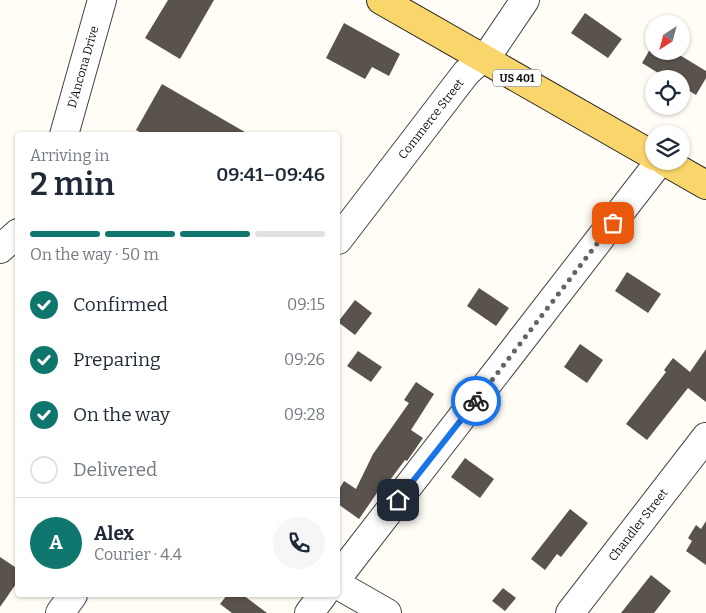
<!DOCTYPE html>
<html lang="en">
<head>
<meta charset="utf-8">
<style>
	body { margin:0; font-family:Bitter,serif; background:#f6f6f7; color:#1f2937; height:100vh; display:flex; flex-direction:column; font-size:19px; white-space:nowrap }
	* { box-sizing:border-box; margin:0 }
	p { font-size:16px; color:#747a83 }
	.icon { flex:none; width:28px; height:28px; fill:none; stroke:currentColor; stroke-width:2; stroke-linecap:round; stroke-linejoin:round }
	.map { position:relative; flex:1; overflow:hidden }
	.drawer { position:absolute; left:15px; top:132px; width:325px; height:465px; display:flex; flex-direction:column; background:#fff; border-radius:5px; box-shadow:0 1px 4px #0004 }
	.drawer>* { flex:none }
	.needle { width:32px; rotate:216deg }
	.fabs { position:absolute; left:645px; top:15px; display:grid; gap:10px }
	.fabs a { display:grid; place-items:center; width:45px; height:45px; border-radius:50%; background:#fff; box-shadow:0 1px 4px #0004; font-size:25px }
	.pin { position:absolute; display:grid; place-items:center; width:42px; height:42px; color:#fff; margin:-21px; border-radius:10px; box-shadow:0 2px 8px #0006 }
	.courier { position:absolute; display:grid; place-items:center; width:50px; height:50px; margin:-25px; border:4px solid #1a73e8; border-radius:50%; background:#fff; color:#222; box-shadow:0 1px 6px #0007 }
	.headline em { font-style:normal; font-weight:600 }
	.headline div { display:flex; flex-direction:column-reverse }
	.headline { display:flex; align-items:center; justify-content:space-between; height:85px; padding:0 15px }
	h1 { font-size:32px; font-weight:600; line-height:38px }
	.bar { display:grid; grid-template-columns:repeat(4,1fr); gap:8px 5px; align-content:center; height:60px; padding:0 15px }
	.bar i { height:6px; border-radius:4px; background:#e0e1e3 }
	.bar .on { background:#0f766e }
	.bar p { grid-column:span 4 }
	.line { display:flex; align-items:center; gap:12px; padding:0 15px; border-top:1px solid #e0e1e3 }
	.line div { flex:1 }
	.round { display:grid; place-items:center; flex:none; width:52px; height:52px; border-radius:26px; background:#f6f6f7 }
	ol { padding:0 15px; list-style:none }
	li { display:flex; align-items:center; gap:15px; height:55px }
	li p { margin-inline-start:auto }
	li .icon { padding:5px; border-radius:50%; background:#0f766e; color:#fff; stroke-width:4 }
	li:last-child { color:#747a83 }
	li i { width:28px; height:28px; border:2px solid #e0e1e3; border-radius:50% }
	.map>svg:first-child { display:block }
	.building { fill:#5a524d }
	.lines { fill:none; stroke-linecap:round; stroke-linejoin:round }
	.minor-casing { stroke:#444; stroke-width:30 }
	.major-casing { stroke:#222; stroke-width:30 }
	.minor { stroke:#fff; stroke-width:28 }
	.major { stroke:#f9d66b; stroke-width:28 }
	.done { stroke:#646461; stroke-width:5; stroke-dasharray:0 9 }
	.route { stroke:#1a73e8; stroke-width:6 }
	.labels { text-anchor:middle; stroke-width:5; stroke-linejoin:round; paint-order:stroke }
	.shield { fill:#fff; stroke:#585858; stroke-width:1 }
	.shield-label { font-size:11px; font-weight:bold; fill:#111 }
	.street-label { font-size:12px; fill:#111; stroke:#fff }
</style>
</head>
<body>
<div class="map">
<svg width="706" height="613" viewBox="0 0 706 613">
	<rect width="100%" height="100%" fill="#fffdf5"/>
	<g class="building">
		<polygon points="168,0 214,0 180,59 145,38"/>
		<polygon points="585,13 622,39 608,58 571,33"/>
		<polygon points="344,23 400,54 389,76 372,67 365,79 326,58"/>
		<polygon points="649,51 673,51 706,71 706,78 696,95 681,86 681,79 668,79 642,63"/>
		<polygon points="162,84 250,135 145,135 136,130"/>
		<polygon points="627,272 661,294 648,313 615,291"/>
		<polygon points="479,288 509,308 496,326 467,306"/>
		<polygon points="355,300 372,313 355,335 338,322"/>
		<polygon points="580,344 603,360 587,383 564,367"/>
		<polygon points="706,349 706,402 688,388 647,440 626,424 666,372 664,370 673,358 690,372"/>
		<polygon points="358,351 382,367 371,382 347,366"/>
		<polygon points="416,382 434,394 411,430 423,438 407,461 405,460 381,492 379,490 359,519 338,504 338,491 344,481 356,489 373,454 409,403 404,400"/>
		<polygon points="465,458 494,479 480,498 451,477"/>
		<polygon points="570,509 588,523 561,557 557,554 545,570 531,559"/>
		<polygon points="706,521 706,565 686,551 692,541 688,538 696,525 701,529"/>
		<polygon points="0,557 18,569 18,581 0,607"/>
		<polygon points="651,575 671,591 654,613 621,613"/>
		<polygon points="503,588 516,598 505,611 492,601"/>
		<polygon points="227,595 243,595 267,613 232,613 220,604"/>
	</g>
	<g class="lines">
		<defs>
			<g id="minor">
				<polyline points="64,135 102,0"/>
				<polyline points="338,240 466,73 492,49 525,0"/>
				<polyline points="0,249 18,233"/>
				<polyline points="338,577 660,161"/>
				<polyline points="338,585 387,613"/>
				<polyline points="60,613 73,595"/>
				<polyline points="309,613 323,595"/>
				<polyline points="570,613 706,437"/>
			</g>
			<g id="major">
				<polyline points="381,0 654,156"/>
				<polyline points="664,161 706,185"/>
			</g>
		</defs>
		<use href="#minor" class="minor-casing"/>
		<use href="#major" class="major-casing"/>
		<use href="#minor" class="minor"/>
		<use href="#major" class="major"/>
	</g>
	<g class="lines">
		<polyline class="done" points="476,401 613,223"/>
		<polyline class="route" points="398,500 476,401"/>
	</g>
	<g class="labels">
		<rect class="shield" x="493" y="69.5" width="48" height="17" rx="4"/>
		<g class="shield-label">
			<text x="517" y="82">US 401</text>
		</g>
		<g class="street-label">
			<text transform="translate(83 67) rotate(-74)" y="4">D'Ancona Drive</text>
			<text transform="translate(431 119) rotate(-52)" y="4">Commerce Street</text>
			<text transform="translate(638 525) rotate(-52)" y="4">Chandler Street</text>
		</g>
	</g>
</svg>
<div class="fabs">
<a><svg class="needle" viewBox="-14 -14 28 28"><path d="M0-13l5 13h-10z" fill="#e53935"/><path d="M0 13l5-13h-10z" fill="#747a83"/></svg></a>
<a><svg class="icon" aria-label="locate" viewBox="0 0 24 24"><circle cx="12" cy="12" r="6"/><path d="M12 2v4M12 18v4M2 12h4M18 12h4"/></svg></a>
<a><svg class="icon" aria-label="layers" viewBox="0 0 24 24"><path d="M12 4l9 5-9 5-9-5zM3 14l9 5 9-5"/></svg></a>
</div>
<div class="pin" style="left:613px;top:223px;background:#ea580c"><svg class="icon" aria-label="bag" viewBox="0 0 24 24"><path d="M5 8h14l-1 12H6zM9 8a3 3 0 0 1 6 0"/></svg></div>
<div class="pin" style="left:398px;top:500px;background:#1f2937"><svg class="icon" aria-label="home" viewBox="0 0 24 24"><path d="M3 11l9-7 9 7M6 9v11h12V9"/></svg></div>
<div class="courier" style="left:476px;top:401px"><svg class="icon" aria-label="bike" viewBox="0 0 24 24"><circle cx="6" cy="16" r="4"/><circle cx="18" cy="16" r="4"/><path d="M6 16l4-8h5l3 8M10 8l3 8H6M13 5h3"/></svg></div>
<section class="drawer">
<div class="headline"><div><h1>2 min</h1><p>Arriving in</p></div><em>09:41–09:46</em></div>
<div class="bar"><i class="on"></i><i class="on"></i><i class="on"></i><i></i><p>On the way · 50 m</p></div>
<ol>
<li><svg class="icon" aria-label="check" viewBox="0 0 24 24"><path d="M5 12l5 5 9-10"/></svg>Confirmed<p>09:15</p></li>
<li><svg class="icon" aria-label="check" viewBox="0 0 24 24"><path d="M5 12l5 5 9-10"/></svg>Preparing<p>09:26</p></li>
<li><svg class="icon" aria-label="check" viewBox="0 0 24 24"><path d="M5 12l5 5 9-10"/></svg>On the way<p>09:28</p></li>
<li><i></i>Delivered</li>
</ol>
<div class="line" style="height:90px"><b class="round" style="background:#0f766e;color:#fff">A</b><div><b>Alex</b><p>Courier · 4.4</p></div><a class="round"><svg class="icon" aria-label="phone" viewBox="0 0 24 24"><path d="M5 4h4l2 5-3 2q2 4 5 5l2-3 5 2v4C11 20 4 13 5 4z"/></svg></a></div>
</section>
</div>
</body>
</html>
